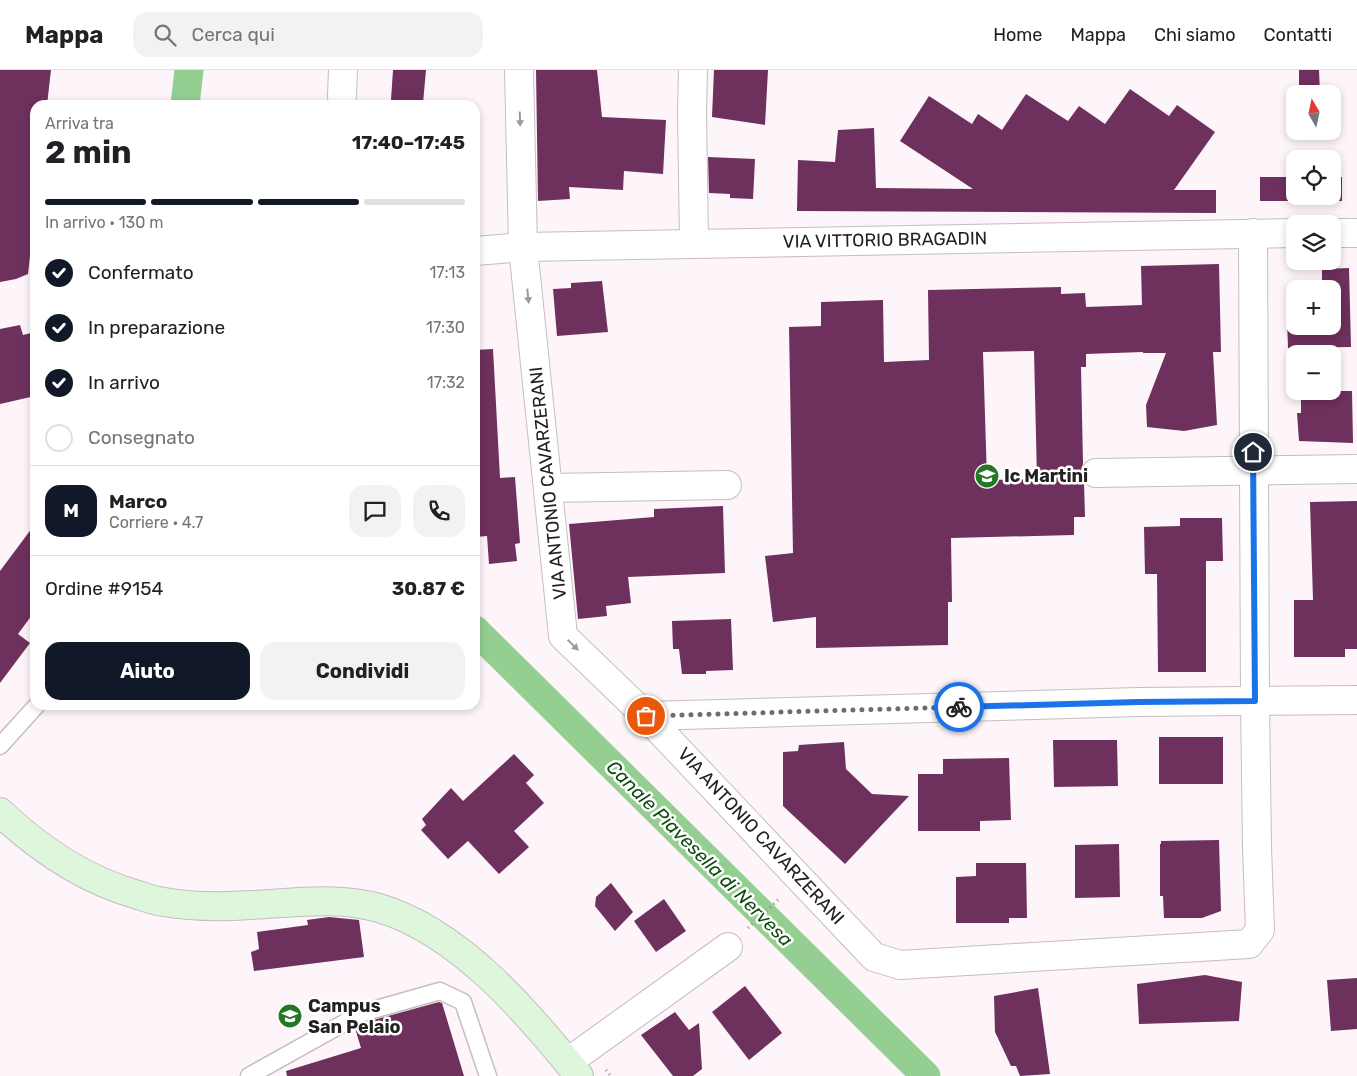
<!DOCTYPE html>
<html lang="it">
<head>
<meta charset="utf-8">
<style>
	body { margin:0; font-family:Rubik,sans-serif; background:#f2f2f2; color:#202124; height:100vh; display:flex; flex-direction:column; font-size:19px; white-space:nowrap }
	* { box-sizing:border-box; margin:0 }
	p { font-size:16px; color:#757577 }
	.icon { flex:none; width:28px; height:28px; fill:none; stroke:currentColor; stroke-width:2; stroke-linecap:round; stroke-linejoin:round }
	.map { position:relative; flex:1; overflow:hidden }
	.details { position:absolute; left:30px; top:30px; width:450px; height:610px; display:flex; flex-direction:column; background:#fff; border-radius:15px; box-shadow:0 2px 8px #0003 }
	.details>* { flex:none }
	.needle { width:32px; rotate:351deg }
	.fabs { position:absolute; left:1286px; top:15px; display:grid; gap:10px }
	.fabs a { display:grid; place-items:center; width:55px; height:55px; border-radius:10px; background:#fff; box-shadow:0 2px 8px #0003; font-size:25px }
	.pin { position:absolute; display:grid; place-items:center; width:42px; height:42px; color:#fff; margin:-21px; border:2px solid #fff; border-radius:50%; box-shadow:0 1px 5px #0007 }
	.courier { position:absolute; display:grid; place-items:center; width:50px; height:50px; margin:-25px; border:4px solid #1a73e8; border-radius:50%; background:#fff; color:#222; box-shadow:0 1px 6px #0007 }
	.head em { font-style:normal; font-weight:700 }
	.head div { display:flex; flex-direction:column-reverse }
	.head { display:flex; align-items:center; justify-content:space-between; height:85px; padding:0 15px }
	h1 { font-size:32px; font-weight:700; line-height:38px }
	.bar { display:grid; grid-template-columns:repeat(4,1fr); gap:8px 5px; align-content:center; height:60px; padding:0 15px }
	.bar i { height:6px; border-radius:4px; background:#e0e0e0 }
	.bar .on { background:#111827 }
	.bar p { grid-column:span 4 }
	.line { display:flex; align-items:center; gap:12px; padding:0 15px; border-top:1px solid #e0e0e0 }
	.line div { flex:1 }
	.round { display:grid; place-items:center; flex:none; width:52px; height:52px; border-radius:15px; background:#f2f2f2 }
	ol { padding:0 15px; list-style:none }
	li { display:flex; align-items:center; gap:15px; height:55px }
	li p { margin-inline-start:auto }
	li .icon { padding:5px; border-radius:50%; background:#111827; color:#fff; stroke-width:4 }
	li:last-child { color:#757577 }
	li i { width:28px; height:28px; border:2px solid #e0e0e0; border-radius:50% }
	.button { display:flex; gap:10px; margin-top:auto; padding:10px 15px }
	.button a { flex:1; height:58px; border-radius:15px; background:#111827; color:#fff; font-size:20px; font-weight:700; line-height:58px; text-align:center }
	.button a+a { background:#f2f2f2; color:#202124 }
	header { display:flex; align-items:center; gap:30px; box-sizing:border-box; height:70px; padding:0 25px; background:#fff; border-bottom:1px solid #e0e0e0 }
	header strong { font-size:24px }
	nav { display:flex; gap:28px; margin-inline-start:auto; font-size:18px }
	.search { width:350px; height:45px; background:#f2f2f2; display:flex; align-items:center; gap:12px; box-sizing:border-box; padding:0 18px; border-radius:15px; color:#757577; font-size:19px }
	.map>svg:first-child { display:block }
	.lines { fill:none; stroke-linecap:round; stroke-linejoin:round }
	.canal { stroke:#94cf91; stroke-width:29 }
	.building { fill:#6e305c; fill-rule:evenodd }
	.lane-casing { stroke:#c5bdc2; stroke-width:19 }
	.street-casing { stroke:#c5bdc2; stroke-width:30 }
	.secondary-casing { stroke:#c5bdc2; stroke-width:30 }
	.path { stroke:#938d91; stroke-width:3; stroke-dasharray:1 4; stroke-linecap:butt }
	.lane { stroke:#fff; stroke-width:16 }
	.street { stroke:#fff; stroke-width:28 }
	.secondary { stroke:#ddf6dc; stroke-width:28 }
	.oneway { fill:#9c9b9c }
	.done { stroke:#706b6e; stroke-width:5; stroke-dasharray:0 9 }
	.route { stroke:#1a73e8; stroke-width:6 }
	.labels { text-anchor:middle; stroke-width:5; stroke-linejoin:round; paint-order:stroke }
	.street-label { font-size:18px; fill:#242123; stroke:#fff }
	.poi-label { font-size:18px; font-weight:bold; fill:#242123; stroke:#fff; text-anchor:start }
	.water-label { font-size:19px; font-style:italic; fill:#0f4c11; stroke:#fff }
</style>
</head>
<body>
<header>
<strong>Mappa</strong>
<div class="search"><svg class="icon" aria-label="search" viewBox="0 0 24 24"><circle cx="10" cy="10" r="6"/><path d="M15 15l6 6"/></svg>Cerca qui</div>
<nav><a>Home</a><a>Mappa</a><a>Chi siamo</a><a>Contatti</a></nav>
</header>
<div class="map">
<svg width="1357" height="1006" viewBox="0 0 1357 1006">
	<rect width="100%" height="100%" fill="#fdf5fa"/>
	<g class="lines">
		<g class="canal">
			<polyline points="185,35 189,0"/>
			<polyline points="475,560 926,1006"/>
		</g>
	</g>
	<g class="building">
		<polygon points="0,0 51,0 47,35 35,35 35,141 28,204 16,209 0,212"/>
		<polygon points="393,0 426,0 423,33 391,30"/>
		<polygon points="536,0 597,0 602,47 666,50 663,104 624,101 623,120 569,117 570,129 538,131"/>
		<polygon points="714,0 768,0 765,55 712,47"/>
		<polygon points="1299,0 1319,0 1320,24 1299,24"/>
		<polygon points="1130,19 1169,46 1177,35 1215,62 1174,120 1216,120 1216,143 797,141 798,90 835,92 838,60 874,58 876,118 973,119 900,71 929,26 972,54 978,44 1002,60 1026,24 1068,51 1079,36 1105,54"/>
		<polygon points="708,87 755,89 753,129 730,128 730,124 709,123"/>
		<polygon points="1260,107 1295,107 1295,126 1332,126 1332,107 1342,107 1342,131 1260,131"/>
		<path d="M1219,194L1221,282H1213L1217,355L1184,361L1147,357L1146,335L1166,283H1143V282L1086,284V297H1081L1083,394L1080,404L1084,412L1085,447H1074V465L951,468L952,532H948V575L816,578V547L773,552L765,486L793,483L789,257L821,256V232L883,230L884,292L929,290L928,220L1061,217V224L1085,223L1086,237L1142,235L1141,196ZM1034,281L1037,409L987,410L983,282Z"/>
		<polygon points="1349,198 1351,277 1288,278 1287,248 1295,248 1295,256 1332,256 1332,219 1322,219 1322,199"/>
		<polygon points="602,211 608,262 557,266 553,219 571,218 571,213"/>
		<polygon points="20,255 23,265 35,262 35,326 0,334 0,259"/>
		<polygon points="493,279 500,408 515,407 520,473 515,474 517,491 489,494 487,466 475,467 475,280"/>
		<polygon points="1301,321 1352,321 1353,373 1299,371 1297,343 1301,343"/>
		<polygon points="1357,431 1357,579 1345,579 1345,587 1294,587 1294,530 1313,530 1310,432"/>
		<polygon points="723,436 725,503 628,507 631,533 606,536 607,546 578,549 569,454 654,447 654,439"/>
		<polygon points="1180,448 1222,448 1223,491 1206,491 1206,602 1158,602 1157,504 1145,504 1144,457 1180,456"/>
		<polygon points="35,454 35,541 18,564 30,573 0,613 0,501"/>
		<polygon points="731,549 733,600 706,601 706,604 682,604 679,579 673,579 672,551"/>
		<rect x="1159" y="667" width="64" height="47"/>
		<polygon points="1053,670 1117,670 1118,716 1054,717"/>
		<polygon points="844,672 846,699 872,724 909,726 845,794 783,736 783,682 798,681 799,675"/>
		<polygon points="514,684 534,705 526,713 544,733 514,761 529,777 499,804 468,771 448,789 421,760 426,755 422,749 451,718 463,731"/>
		<polygon points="1009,688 1011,750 980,751 980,761 918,761 918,704 943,704 943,689"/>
		<polygon points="1219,770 1221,841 1202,848 1164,848 1163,826 1160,826 1160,774 1161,774 1161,771"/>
		<polygon points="1119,774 1120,827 1075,828 1075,775"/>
		<polygon points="976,793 1026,793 1027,848 1009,848 1009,853 956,853 956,807 976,806"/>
		<polygon points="611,813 633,842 615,861 595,836 596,827"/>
		<polygon points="664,829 686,861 656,882 634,851"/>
		<polygon points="329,847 359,850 364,887 254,901 251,882 259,879 257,862 308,855 307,850"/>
		<polygon points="1205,905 1242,912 1239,951 1139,954 1137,914"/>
		<polygon points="1357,908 1357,959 1331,961 1327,910"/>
		<polygon points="745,916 782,963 749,990 712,942"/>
		<polygon points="1038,918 1050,1004 1020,1006 1016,996 1011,996 995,962 994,926"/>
		<polygon points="439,932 442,933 464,1006 287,1006 286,1001 361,978 355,958 366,952"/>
		<polygon points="675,942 689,960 699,953 702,999 693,1006 673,1006 641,965"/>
	</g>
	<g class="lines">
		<defs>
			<g id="lane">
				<polyline points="0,676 37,635"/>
				<polyline points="249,1006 362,943 440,921 463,932 488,1006"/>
			</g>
			<g id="street">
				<polyline points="519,0 523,177 563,566 646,646 874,887 900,895 1249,874 1260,860 1257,777 1255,631 1253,163"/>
				<polyline points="693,0 692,41 694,174"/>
				<polyline points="342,26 343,0"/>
				<polyline points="1332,163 1357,163"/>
				<polyline points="475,181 523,177 1295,163"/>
				<polyline points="1096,403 1357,399"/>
				<polyline points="548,418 727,415"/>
				<polyline points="646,646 1139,632 1357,630"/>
				<polyline points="568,992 728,877"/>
			</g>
			<path id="secondary" d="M0,742C40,780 85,810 138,825C147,828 155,831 164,832C193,837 222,837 251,835C293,833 337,826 379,838C460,862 528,943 579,1006"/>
		</defs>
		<use href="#lane" class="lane-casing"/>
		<use href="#street" class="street-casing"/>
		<use href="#secondary" class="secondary-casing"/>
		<g class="path">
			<polyline points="748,858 780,828"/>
			<polyline points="606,1000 611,1006"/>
		</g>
		<use href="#lane" class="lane"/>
		<use href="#street" class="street"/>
		<use href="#secondary" class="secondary"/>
	</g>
	<defs><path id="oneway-solid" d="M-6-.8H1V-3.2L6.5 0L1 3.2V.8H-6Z" transform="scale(1.25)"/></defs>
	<g class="oneway">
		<use href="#oneway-solid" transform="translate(520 49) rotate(88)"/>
		<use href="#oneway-solid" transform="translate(528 226) rotate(84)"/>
		<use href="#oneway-solid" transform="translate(573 575) rotate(44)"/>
	</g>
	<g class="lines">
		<polyline class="done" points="646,646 959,637"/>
		<polyline class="route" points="959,637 1139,632 1255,631 1253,382"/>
	</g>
	<defs>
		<symbol id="school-disc" viewBox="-11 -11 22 22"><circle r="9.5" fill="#237824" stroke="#fff"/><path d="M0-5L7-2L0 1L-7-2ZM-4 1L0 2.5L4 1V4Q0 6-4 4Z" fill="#fff"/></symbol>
	</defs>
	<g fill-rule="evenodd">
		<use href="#school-disc" x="973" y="392" width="28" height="28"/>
		<use href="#school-disc" x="276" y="932" width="28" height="28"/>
	</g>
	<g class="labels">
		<g class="street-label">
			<text transform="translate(885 170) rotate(-1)" y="6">VIA VITTORIO BRAGADIN</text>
			<text transform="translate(548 413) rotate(-96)" y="6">VIA ANTONIO CAVARZERANI</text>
			<text transform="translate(761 766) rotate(47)" y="6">VIA ANTONIO CAVARZERANI</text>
		</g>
		<g class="poi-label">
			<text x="1004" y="412">Ic Martini</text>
			<text x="308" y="942">Campus<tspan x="308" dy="21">San Pelaio</tspan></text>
		</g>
		<g class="water-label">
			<text transform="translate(700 783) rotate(45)" y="7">Canale Piavesella di Nervesa</text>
		</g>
	</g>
</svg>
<div class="fabs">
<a><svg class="needle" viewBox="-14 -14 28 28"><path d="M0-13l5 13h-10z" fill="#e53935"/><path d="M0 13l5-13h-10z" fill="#757577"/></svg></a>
<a><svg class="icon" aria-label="locate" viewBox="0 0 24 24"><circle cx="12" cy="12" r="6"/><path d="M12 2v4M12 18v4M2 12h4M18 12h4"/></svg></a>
<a><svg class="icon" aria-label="layers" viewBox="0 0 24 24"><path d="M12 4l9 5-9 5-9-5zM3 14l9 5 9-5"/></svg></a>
<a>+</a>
<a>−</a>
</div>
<div class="pin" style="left:646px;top:646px;background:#ea580c"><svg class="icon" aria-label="bag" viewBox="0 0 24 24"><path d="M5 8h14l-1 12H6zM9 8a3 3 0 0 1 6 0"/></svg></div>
<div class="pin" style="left:1253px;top:382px;background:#1f2937"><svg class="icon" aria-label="home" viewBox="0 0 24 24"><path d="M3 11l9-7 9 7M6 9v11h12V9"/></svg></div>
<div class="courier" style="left:959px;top:637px"><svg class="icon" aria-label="bike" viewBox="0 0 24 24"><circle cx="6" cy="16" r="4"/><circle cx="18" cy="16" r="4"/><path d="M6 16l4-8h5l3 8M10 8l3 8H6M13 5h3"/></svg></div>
<section class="details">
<div class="head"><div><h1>2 min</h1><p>Arriva tra</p></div><em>17:40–17:45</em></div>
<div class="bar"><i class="on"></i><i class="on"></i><i class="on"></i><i></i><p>In arrivo · 130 m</p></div>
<ol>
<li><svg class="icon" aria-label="check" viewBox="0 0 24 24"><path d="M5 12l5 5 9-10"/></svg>Confermato<p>17:13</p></li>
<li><svg class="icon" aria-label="check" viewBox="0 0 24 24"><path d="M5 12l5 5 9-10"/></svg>In preparazione<p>17:30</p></li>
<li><svg class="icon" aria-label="check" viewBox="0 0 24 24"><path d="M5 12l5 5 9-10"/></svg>In arrivo<p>17:32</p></li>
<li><i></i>Consegnato</li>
</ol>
<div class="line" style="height:90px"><b class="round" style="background:#111827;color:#fff">M</b><div><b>Marco</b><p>Corriere · 4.7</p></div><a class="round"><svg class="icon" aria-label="chat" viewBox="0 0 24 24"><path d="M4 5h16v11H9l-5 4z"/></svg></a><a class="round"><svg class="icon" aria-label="phone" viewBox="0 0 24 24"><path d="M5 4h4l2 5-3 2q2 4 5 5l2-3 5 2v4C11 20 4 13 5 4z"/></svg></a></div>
<div class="line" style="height:65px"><div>Ordine #9154</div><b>30.87 €</b></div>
<div class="button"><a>Aiuto</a><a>Condividi</a></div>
</section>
</div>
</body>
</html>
